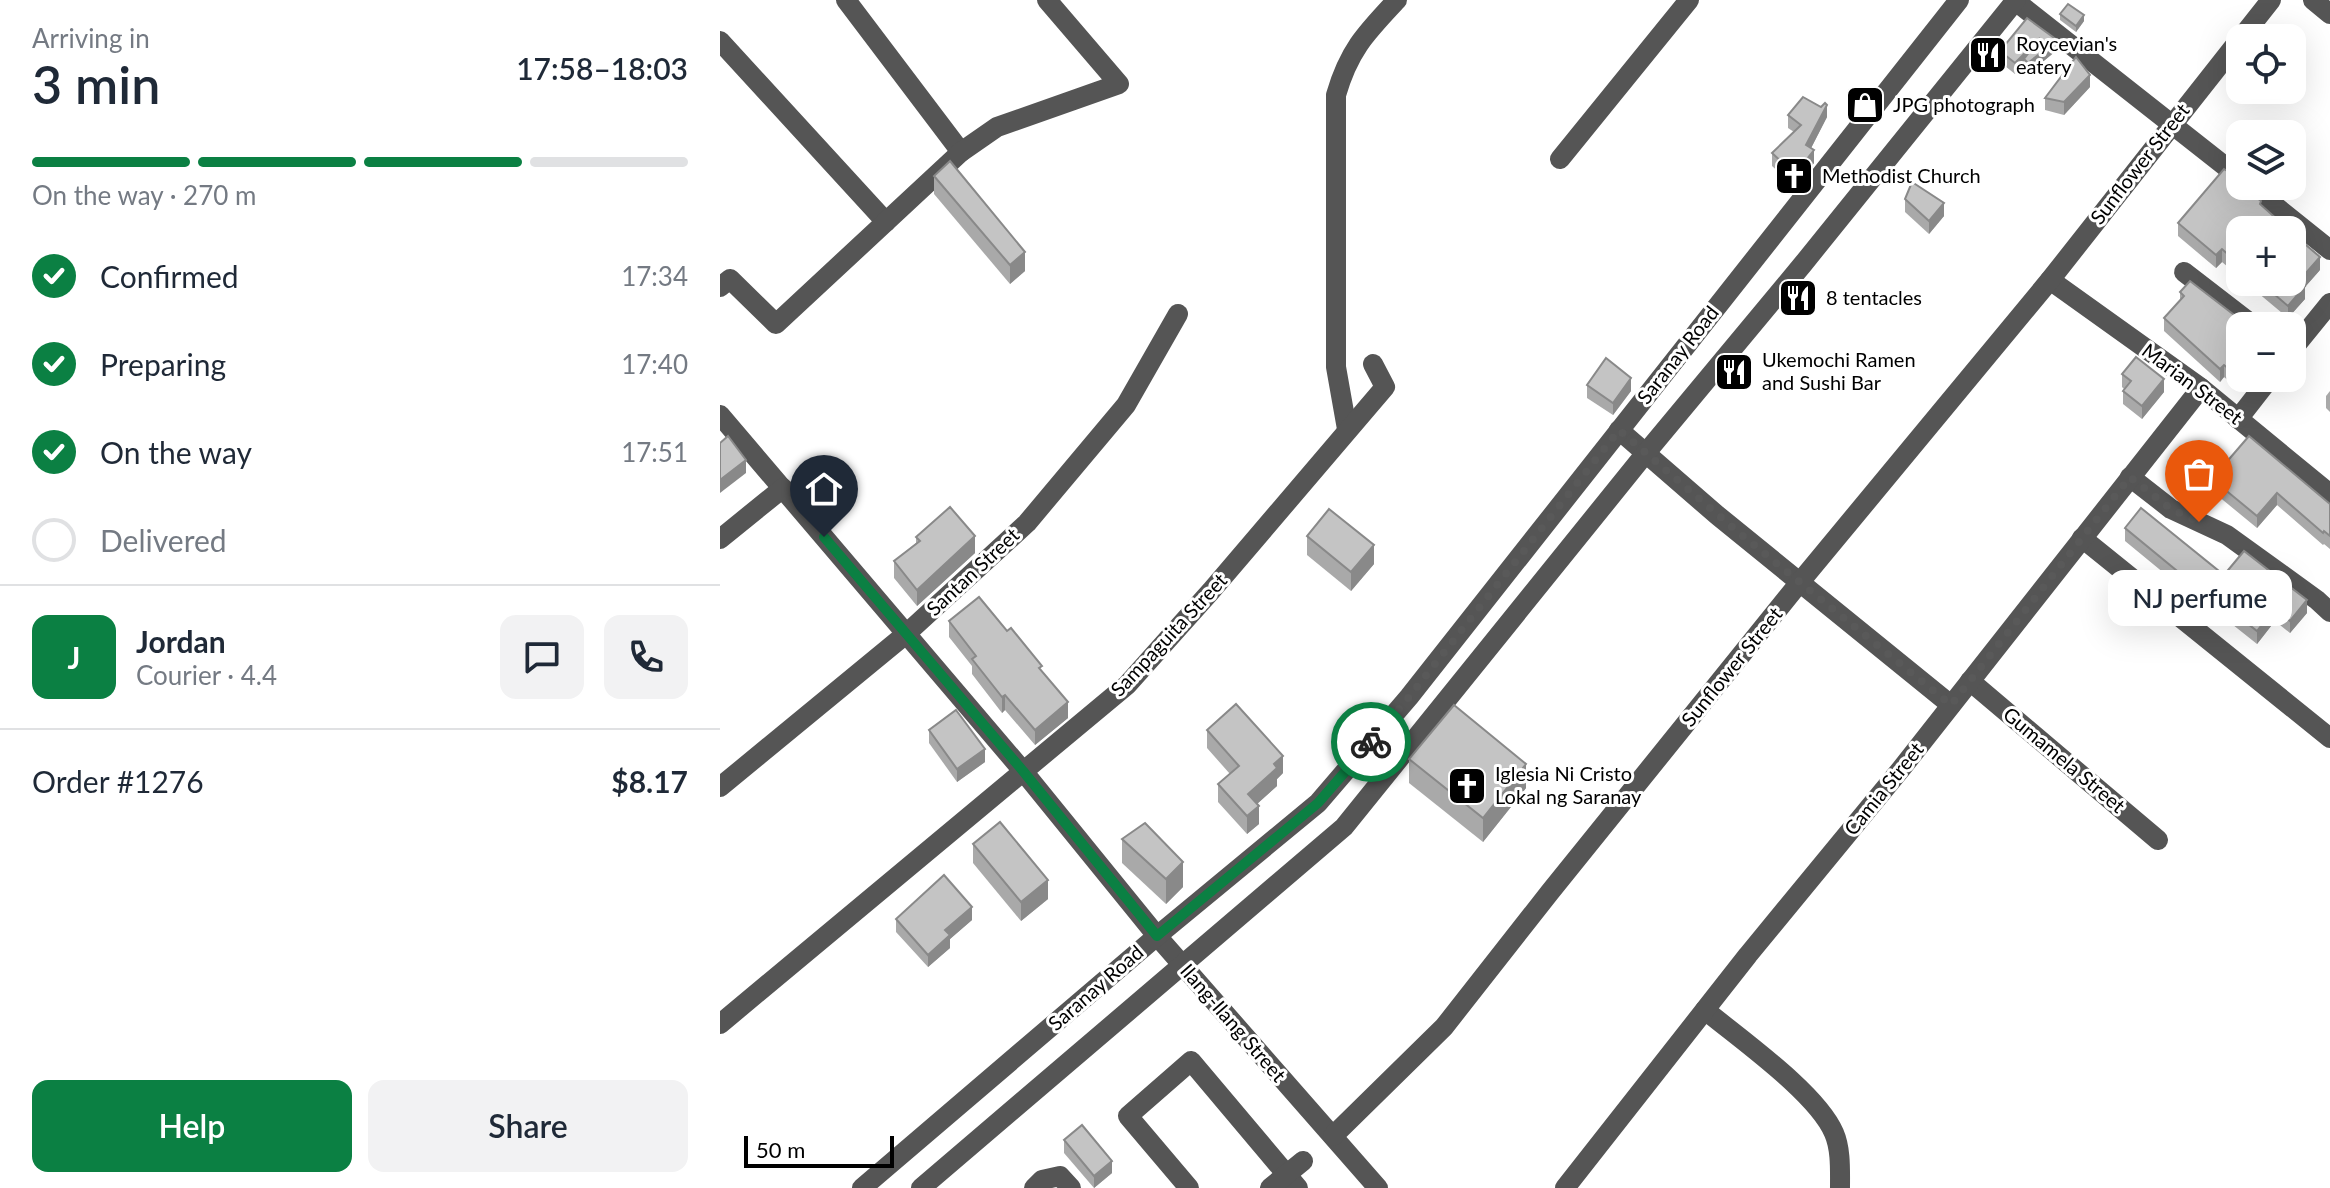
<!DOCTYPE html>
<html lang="en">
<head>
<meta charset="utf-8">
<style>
	body { margin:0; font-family:Lato,sans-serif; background:#f2f2f3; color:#1f2937; height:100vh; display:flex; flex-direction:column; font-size:30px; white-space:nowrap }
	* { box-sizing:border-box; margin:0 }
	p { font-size:26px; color:#747a83 }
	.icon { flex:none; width:44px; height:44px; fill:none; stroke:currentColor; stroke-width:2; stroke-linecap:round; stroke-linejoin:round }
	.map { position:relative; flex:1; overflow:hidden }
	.sheet { display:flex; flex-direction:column; background:#fff; width:720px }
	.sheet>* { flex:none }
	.controls { position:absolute; left:1506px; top:24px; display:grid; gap:16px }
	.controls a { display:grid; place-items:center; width:80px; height:80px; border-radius:16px; background:#fff; box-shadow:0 8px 32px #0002; font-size:40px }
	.scale { position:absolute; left:24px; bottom:20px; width:150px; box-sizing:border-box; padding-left:8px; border:4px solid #000; border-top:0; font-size:22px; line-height:28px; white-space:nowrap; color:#000; -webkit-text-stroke:6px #fff; paint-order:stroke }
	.pin { position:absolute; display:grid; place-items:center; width:68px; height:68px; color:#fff; margin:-82px -34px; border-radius:50% 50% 50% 0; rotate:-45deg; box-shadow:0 0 8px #0007 }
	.pin .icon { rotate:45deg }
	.courier { position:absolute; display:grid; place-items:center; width:80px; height:80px; margin:-40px; border:6px solid #0b8043; border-radius:50%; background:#fff; color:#222; box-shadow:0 2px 10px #0007 }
	.bubble { position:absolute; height:56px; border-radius:16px; background:#fff; box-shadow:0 8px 32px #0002; font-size:26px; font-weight:600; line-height:56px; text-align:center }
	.headline em { font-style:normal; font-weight:600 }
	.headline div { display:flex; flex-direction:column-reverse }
	.headline { display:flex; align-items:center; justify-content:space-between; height:136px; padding:0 32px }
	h1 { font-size:52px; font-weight:600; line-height:60px }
	.bar { display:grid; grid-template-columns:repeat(4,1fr); gap:12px 8px; align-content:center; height:96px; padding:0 32px }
	.bar i { height:10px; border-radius:6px; background:#e0e1e3 }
	.bar .active { background:#0b8043 }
	.bar p { grid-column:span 4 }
	.line { display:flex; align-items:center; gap:20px; padding:0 32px; border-top:2px solid #e0e1e3 }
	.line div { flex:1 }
	.round { display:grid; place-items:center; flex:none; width:84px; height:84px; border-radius:16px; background:#f2f2f3 }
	ol { padding:0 32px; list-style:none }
	li { display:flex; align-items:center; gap:24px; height:88px }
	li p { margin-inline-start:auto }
	li .icon { padding:8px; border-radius:50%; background:#0b8043; color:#fff; stroke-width:4 }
	li:last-child { color:#747a83 }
	li i { width:44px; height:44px; border:4px solid #e0e1e3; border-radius:50% }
	.button { display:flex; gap:16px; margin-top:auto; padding:16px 32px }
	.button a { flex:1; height:92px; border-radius:16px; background:#0b8043; color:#fff; font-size:32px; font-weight:600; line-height:92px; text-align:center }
	.button a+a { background:#f2f2f3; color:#1f2937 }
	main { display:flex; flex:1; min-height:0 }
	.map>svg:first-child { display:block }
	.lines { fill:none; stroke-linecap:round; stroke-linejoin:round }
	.minor { stroke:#555; stroke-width:20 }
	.wall { fill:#a9a9a9 }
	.shaded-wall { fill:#898989 }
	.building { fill:#c4c4c4; stroke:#898989; stroke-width:2 }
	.done { stroke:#595959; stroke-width:8; stroke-dasharray:0 14.4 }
	.route { stroke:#0b8043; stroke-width:10 }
	.labels { text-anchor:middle; stroke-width:6; stroke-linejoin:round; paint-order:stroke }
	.poi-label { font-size:20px; fill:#000; stroke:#fff; text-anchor:start }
	.street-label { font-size:20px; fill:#000; stroke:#fff }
</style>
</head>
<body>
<main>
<section class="sheet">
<div class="headline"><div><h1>3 min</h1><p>Arriving in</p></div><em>17:58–18:03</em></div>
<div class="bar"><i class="active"></i><i class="active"></i><i class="active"></i><i></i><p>On the way · 270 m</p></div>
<ol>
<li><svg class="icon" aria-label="check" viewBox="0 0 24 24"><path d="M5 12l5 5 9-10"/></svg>Confirmed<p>17:34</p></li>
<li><svg class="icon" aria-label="check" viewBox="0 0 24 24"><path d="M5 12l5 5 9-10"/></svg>Preparing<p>17:40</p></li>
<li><svg class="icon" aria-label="check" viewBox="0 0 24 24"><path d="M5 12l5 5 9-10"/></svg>On the way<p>17:51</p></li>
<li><i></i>Delivered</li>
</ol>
<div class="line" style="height:144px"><b class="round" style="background:#0b8043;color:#fff">J</b><div><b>Jordan</b><p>Courier · 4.4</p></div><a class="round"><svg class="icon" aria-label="chat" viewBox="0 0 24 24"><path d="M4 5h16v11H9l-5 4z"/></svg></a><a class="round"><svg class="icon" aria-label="phone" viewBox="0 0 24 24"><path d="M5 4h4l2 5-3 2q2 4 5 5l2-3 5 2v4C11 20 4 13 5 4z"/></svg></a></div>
<div class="line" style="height:104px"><div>Order #1276</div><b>$8.17</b></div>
<div class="button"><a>Help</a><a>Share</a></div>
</section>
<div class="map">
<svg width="1610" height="1188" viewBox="0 0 1610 1188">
	<rect width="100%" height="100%" fill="#fff"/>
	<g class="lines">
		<g class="minor">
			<polyline points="126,0 241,152"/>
			<polyline points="1294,0 1520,178"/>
			<polyline points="1593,0 1610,14"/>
			<polyline points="1521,38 1551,0"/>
			<polyline points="0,41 166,222"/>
			<polyline points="840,159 969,0"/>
			<polyline points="1530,186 1610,250"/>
			<polyline points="1464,272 1534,326"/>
			<polyline points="1330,280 1481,388 1610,494"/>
			<polyline points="0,287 10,279 56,324 241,152 277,127 399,84 327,0"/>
			<polyline points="1572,350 1610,303"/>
			<polyline points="0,415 303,771 437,936 658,1188"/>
			<polyline points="1518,419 1550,378"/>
			<path d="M627,429L616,367V95C629,50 646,33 677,0"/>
			<polyline points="899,430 997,515 1231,705"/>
			<polyline points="1410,477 1451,509 1507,535 1597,600 1610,612"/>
			<polyline points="1362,538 1610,738"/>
			<polyline points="0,539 63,488"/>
			<polyline points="1250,681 1438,840"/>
			<polyline points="0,787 186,634 307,523 406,405 458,314"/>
			<path d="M985,1010C1020,1039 1097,1093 1114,1133C1121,1149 1120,1170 1120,1188"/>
			<polyline points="0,1024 407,685 491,591 665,387 653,364"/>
			<polyline points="613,1136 724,1027 830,892 1080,582 1330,280 1520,39"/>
			<polyline points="142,1188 437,936 598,803 689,697 1239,0"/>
			<polyline points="201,1188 624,827 925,454 1083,264 1296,0"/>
			<polyline points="314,1188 322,1180 340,1176 351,1188"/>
			<polyline points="469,1188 408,1116 471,1061 578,1188"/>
			<polyline points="550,1188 583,1161"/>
			<polyline points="845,1188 1028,955 1181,769 1481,388"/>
		</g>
	</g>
	<g class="wall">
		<polygon points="1340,14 1364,21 1356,32 1340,20"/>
		<polygon points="1337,50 1308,74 1304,70 1304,64 1295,74 1280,62 1280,51"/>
		<polygon points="1370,87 1344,115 1325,110 1325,98"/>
		<polygon points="1068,115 1107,117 1091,148 1094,163 1075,187 1052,166 1052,153 1074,132 1068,128"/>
		<polygon points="214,176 305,271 290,284 214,194"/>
		<polygon points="1526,189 1520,230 1520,277 1502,262 1496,268 1458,236 1458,223"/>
		<polygon points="1185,199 1224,216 1209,234 1185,212"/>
		<polygon points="1600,270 1585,287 1585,299 1568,318 1525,282 1572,282"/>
		<polygon points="1460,292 1520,326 1520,378 1534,378 1522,392 1504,377 1500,382 1444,331 1444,318 1460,301"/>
		<polygon points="1402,374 1444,392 1422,419 1403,404 1403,391 1404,389 1402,387"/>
		<polygon points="867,385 911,391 893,415 867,398"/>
		<polygon points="1610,391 1610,412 1606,408 1606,396"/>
		<polygon points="1492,479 1610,504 1610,549 1604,544 1603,545 1557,505 1537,528 1492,491"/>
		<polygon points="1405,528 1504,575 1587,613 1570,633 1555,621 1537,644 1503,617 1501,620 1405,541"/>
		<polygon points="587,536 654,564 631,591 587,555"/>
		<polygon points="196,537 255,553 197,606 174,578 174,561 196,543"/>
		<polygon points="229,621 287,631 322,671 348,718 315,745 285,710 282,713 252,674 252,666 229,637"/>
		<polygon points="209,730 265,762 237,782 209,743"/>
		<polygon points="487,730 563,773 557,779 557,786 537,804 539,824 527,834 498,802 498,784 510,774 487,748"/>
		<polygon points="689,759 806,788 763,842 689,783"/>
		<polygon points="402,839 463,887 446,904 402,863"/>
		<polygon points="253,844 328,899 301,921 253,863"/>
		<polygon points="176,919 252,920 230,939 230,948 208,967 176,932"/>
		<polygon points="344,1140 392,1173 374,1188 344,1153"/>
	</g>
	<g class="shaded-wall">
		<polygon points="1364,15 1364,21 1356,32 1356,26"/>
		<polygon points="1320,38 1304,59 1304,64 1295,74 1295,63"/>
		<polygon points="1337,40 1337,50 1308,74 1308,63"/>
		<polygon points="1370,75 1370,87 1344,115 1344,102"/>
		<polygon points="1107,105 1107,117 1086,158 1086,145"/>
		<polygon points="1094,150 1094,163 1075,187 1075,174"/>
		<polygon points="1224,203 1224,216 1209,234 1209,221"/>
		<polygon points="1502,249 1502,262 1496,268 1496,255"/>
		<polygon points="305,252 305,271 290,284 290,265"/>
		<polygon points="1600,257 1600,270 1585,287 1585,299 1568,318 1568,306 1579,281"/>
		<polygon points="1504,365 1504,377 1500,382 1500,369"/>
		<polygon points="911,378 911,391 893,415 893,403"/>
		<polygon points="1524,378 1534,378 1522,392 1522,380"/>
		<polygon points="1444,379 1444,392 1422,419 1422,406"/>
		<polygon points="26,460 26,473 0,493 0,480"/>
		<polygon points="1557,493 1557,505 1537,528 1537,516"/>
		<polygon points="255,536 255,553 197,606 197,590"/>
		<polygon points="654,545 654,564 631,591 631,572"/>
		<polygon points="1587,600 1587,613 1570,633 1570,621"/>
		<polygon points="1503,604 1503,617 1501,620 1501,607"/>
		<polygon points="1555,608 1555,621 1537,644 1537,631"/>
		<polygon points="285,695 285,710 282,713 282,697"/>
		<polygon points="348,702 348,718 315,745 315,730"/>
		<polygon points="265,749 265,762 237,782 237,769"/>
		<polygon points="563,756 563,773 557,779 557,786 528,812 528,794 554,764"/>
		<polygon points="806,764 806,788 763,842 763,818"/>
		<polygon points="539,806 539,824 527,834 527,816"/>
		<polygon points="463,862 463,887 446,904 446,879"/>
		<polygon points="328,880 328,899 301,921 301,902"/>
		<polygon points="252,907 252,920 230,939 230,948 208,967 208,955 225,930"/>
		<polygon points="392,1161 392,1173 374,1188 374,1176"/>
	</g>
	<g class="building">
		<polygon points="1348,4 1364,15 1356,26 1340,14"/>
		<polygon points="1307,18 1337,40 1308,63 1304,59 1320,38 1295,63 1280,51"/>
		<polygon points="1356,57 1370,75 1344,102 1325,98"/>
		<polygon points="1083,97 1101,107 1105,103 1107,105 1086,145 1094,150 1075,174 1052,153 1081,125 1068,115"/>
		<polygon points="230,161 305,252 290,265 214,176"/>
		<polygon points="1504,169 1518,178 1520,180 1520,186 1525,186 1524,188 1541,201 1540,204 1569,230 1520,230 1520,265 1502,249 1496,255 1458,223"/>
		<polygon points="1192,182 1224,203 1209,221 1185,199"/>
		<polygon points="1572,233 1600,257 1579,281 1585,286 1568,306 1540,282 1572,282"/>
		<polygon points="1470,281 1526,324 1539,326 1520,326 1520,378 1504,365 1500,369 1444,318 1464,296 1460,292"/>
		<polygon points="1416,357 1444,379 1422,406 1403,391 1411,381 1402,374"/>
		<polygon points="886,358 911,378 893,403 867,385"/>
		<polygon points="8,436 26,460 0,480 0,443"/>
		<polygon points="1529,436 1610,504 1610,536 1604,531 1603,533 1557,493 1537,516 1492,479"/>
		<polygon points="230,507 255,536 197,590 174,561 200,541 196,537"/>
		<polygon points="1421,508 1504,575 1524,551 1587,600 1570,621 1555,608 1537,631 1503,604 1501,607 1405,528"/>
		<polygon points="609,509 654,545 631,572 587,536"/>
		<polygon points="259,597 287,631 291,628 322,666 319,668 348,702 315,730 285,695 282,697 252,659 256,656 229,621"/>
		<polygon points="516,704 563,756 554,764 557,768 528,794 539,806 527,816 498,784 519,766 487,730"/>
		<polygon points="734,705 806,764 763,818 689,759"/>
		<polygon points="236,710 265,749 237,769 209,730"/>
		<polygon points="280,822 328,880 301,902 253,844"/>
		<polygon points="425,823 463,862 446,879 402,839"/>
		<polygon points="224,875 252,907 225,930 230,935 208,955 176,919"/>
		<polygon points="362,1125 392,1161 374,1176 344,1140"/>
	</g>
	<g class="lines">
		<polyline class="done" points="651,742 689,697 899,430 1018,532 1231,705 1410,477 1451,509 1479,522"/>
		<polyline class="route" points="104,537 303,771 437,936 598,803 651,742"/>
	</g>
	<defs>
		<symbol id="restaurant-square" viewBox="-11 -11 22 22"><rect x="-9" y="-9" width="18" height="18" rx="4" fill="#000" stroke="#fff"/><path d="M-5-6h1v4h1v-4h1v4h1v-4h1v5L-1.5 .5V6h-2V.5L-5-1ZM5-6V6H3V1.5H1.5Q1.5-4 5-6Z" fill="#fff"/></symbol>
		<symbol id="shop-square" viewBox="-11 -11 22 22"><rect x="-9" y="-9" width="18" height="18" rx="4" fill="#000" stroke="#fff"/><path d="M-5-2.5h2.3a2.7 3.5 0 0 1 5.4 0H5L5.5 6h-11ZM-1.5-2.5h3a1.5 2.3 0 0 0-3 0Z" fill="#fff"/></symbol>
		<symbol id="church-square" viewBox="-11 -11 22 22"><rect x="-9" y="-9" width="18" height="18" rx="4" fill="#000" stroke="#fff"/><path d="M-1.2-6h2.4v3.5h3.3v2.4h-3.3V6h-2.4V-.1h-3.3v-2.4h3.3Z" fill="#fff"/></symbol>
	</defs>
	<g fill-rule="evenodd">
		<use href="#restaurant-square" x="1246" y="33" width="44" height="44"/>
		<use href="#shop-square" x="1123" y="83" width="44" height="44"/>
		<use href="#church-square" x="1052" y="154" width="44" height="44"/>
		<use href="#restaurant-square" x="1056" y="276" width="44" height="44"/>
		<use href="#restaurant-square" x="992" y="350" width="44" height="44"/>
		<use href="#church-square" x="725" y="764" width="44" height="44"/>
	</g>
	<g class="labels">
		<g class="poi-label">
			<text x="1296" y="51">Roycevian's<tspan x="1296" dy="23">eatery</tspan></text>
			<text x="1173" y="112">JPG photograph</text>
			<text x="1102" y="183">Methodist Church</text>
			<text x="1106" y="305">8 tentacles</text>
			<text x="1042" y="367">Ukemochi Ramen<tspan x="1042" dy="23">and Sushi Bar</tspan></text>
			<text x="775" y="781">Iglesia Ni Cristo<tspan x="775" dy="23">Lokal ng Saranay</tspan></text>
		</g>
		<g class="street-label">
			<text transform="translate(1420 164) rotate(-52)" y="7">Sunflower Street</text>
			<text transform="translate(958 355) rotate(-52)" y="7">Saranay Road</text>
			<text transform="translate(1472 384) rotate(37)" y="7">Marian Street</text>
			<text transform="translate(253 572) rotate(-43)" y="7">Santan Street</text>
			<text transform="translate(449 635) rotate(-47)" y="7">Sampaguita Street</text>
			<text transform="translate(1012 667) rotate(-51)" y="7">Sunflower Street</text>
			<text transform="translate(1344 760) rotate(40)" y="7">Gumamela Street</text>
			<text transform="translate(1164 789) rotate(-51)" y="7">Camia Street</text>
			<text transform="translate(376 988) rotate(-41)" y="7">Saranay Road</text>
			<text transform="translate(513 1023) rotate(49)" y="7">Ilang-Ilang Street</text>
		</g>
	</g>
</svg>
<div class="controls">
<a><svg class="icon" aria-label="locate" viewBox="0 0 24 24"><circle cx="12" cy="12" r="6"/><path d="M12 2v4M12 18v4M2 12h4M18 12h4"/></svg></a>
<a><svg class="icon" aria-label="layers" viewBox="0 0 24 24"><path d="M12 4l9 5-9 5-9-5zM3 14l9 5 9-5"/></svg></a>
<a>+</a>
<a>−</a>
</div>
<div class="scale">50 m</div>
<div class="pin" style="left:1479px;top:522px;background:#ea580c"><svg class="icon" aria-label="bag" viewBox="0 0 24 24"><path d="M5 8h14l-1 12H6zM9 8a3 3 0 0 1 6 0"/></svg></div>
<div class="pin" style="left:104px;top:537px;background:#1f2937"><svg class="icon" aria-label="home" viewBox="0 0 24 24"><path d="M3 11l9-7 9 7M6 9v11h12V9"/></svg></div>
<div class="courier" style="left:651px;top:742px"><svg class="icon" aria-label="bike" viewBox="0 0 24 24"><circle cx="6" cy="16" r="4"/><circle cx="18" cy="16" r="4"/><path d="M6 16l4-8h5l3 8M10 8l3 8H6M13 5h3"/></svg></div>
<div class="bubble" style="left:1388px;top:570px;width:184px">NJ perfume</div>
</div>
</main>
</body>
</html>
